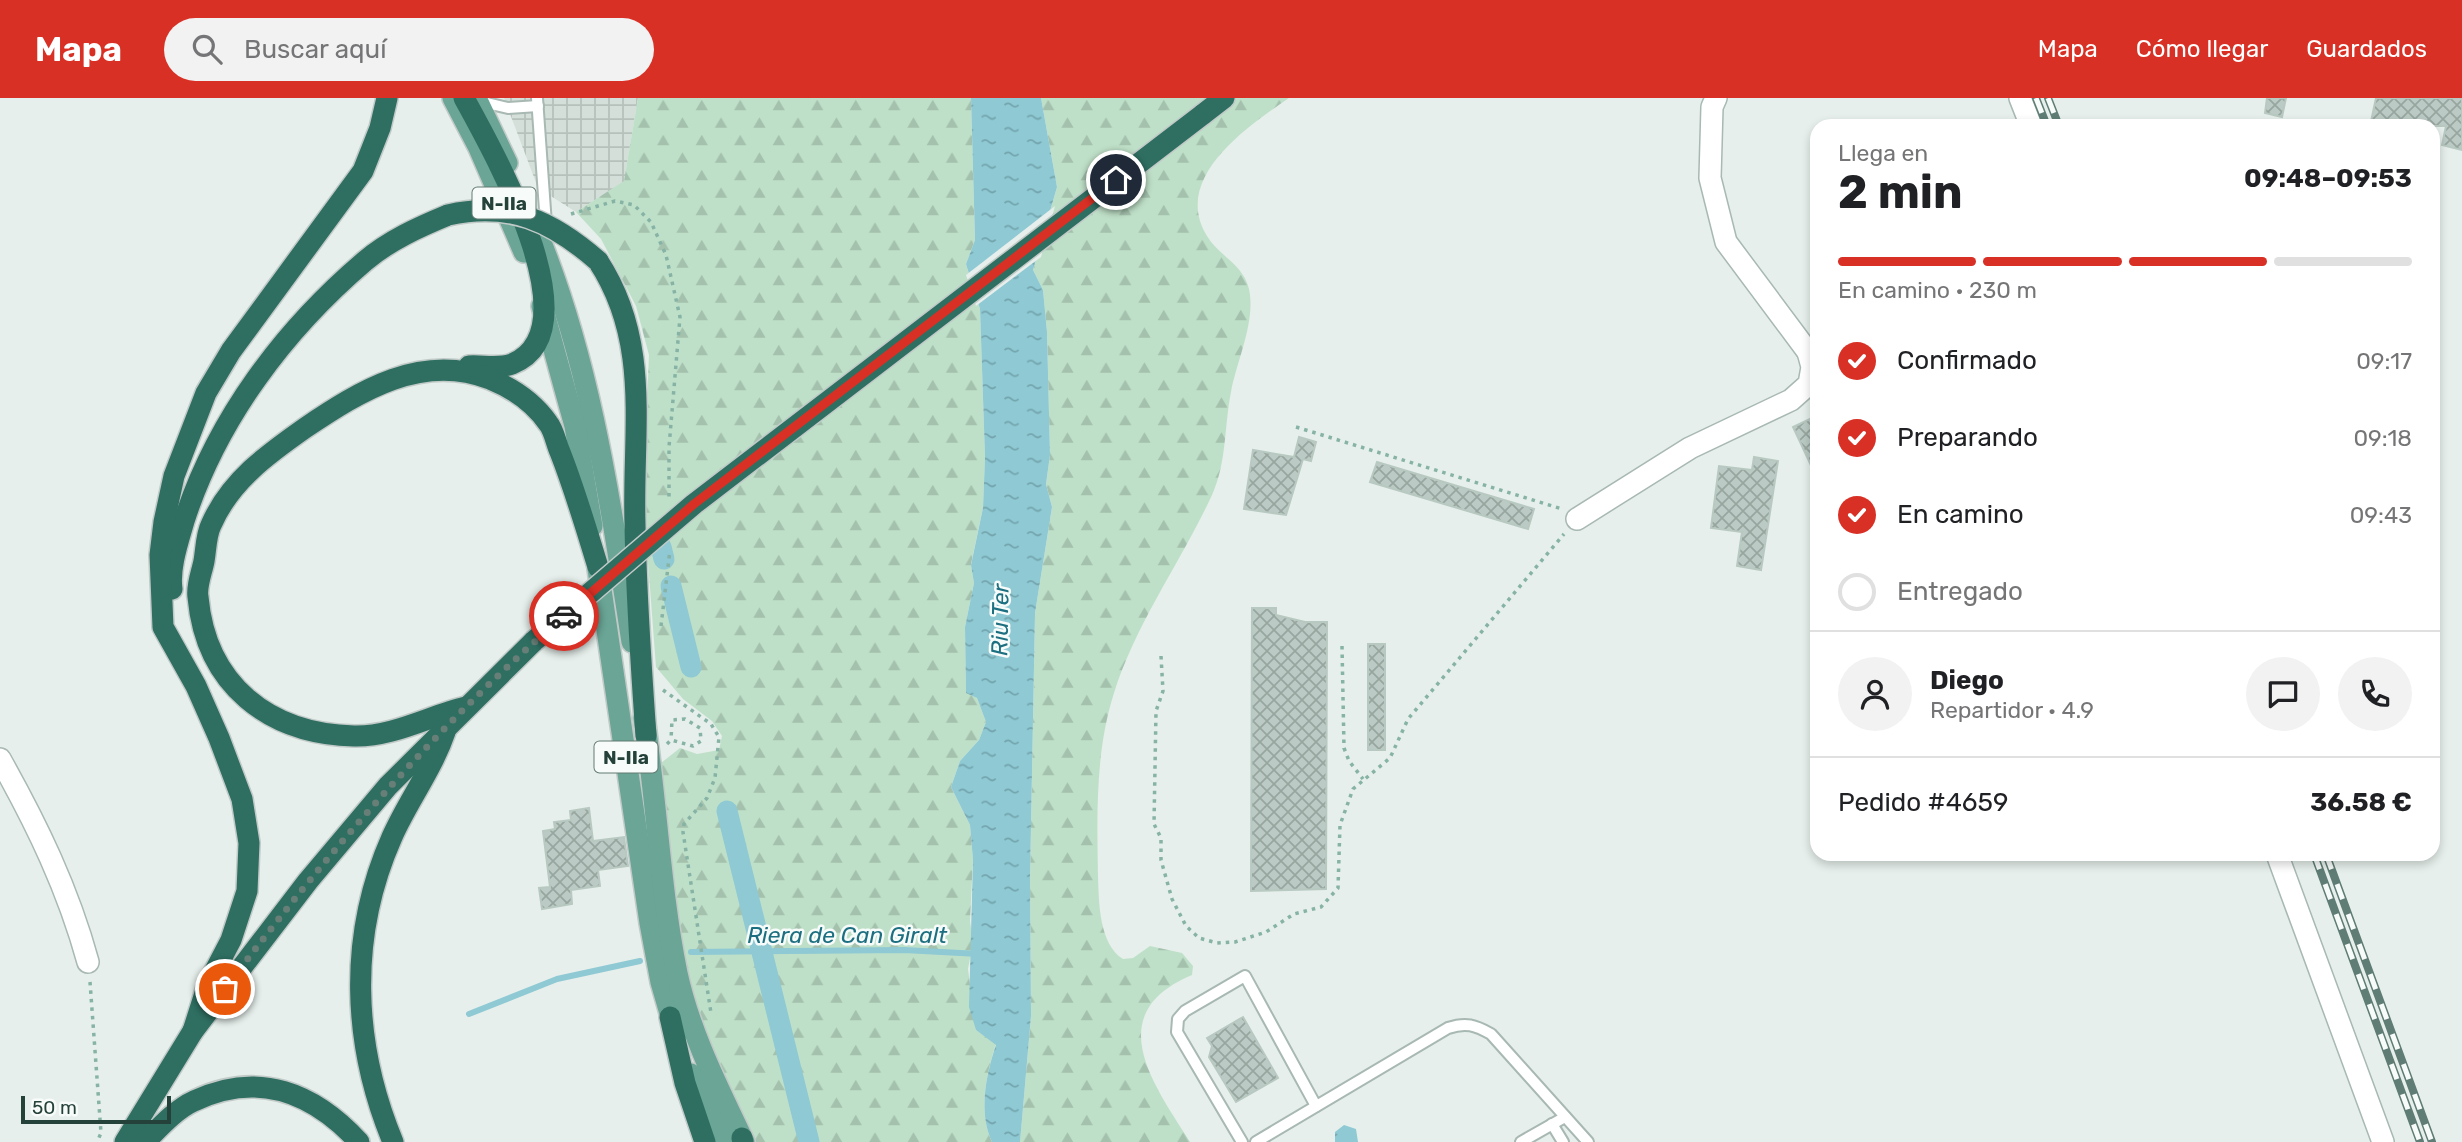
<!DOCTYPE html>
<html lang="es">
<head>
<meta charset="utf-8">
<style>
	body { margin:0; font-family:Rubik,sans-serif; background:#f2f2f2; color:#202124; height:100vh; display:flex; flex-direction:column; font-size:26px; white-space:nowrap }
	* { box-sizing:border-box; margin:0 }
	p { font-size:23px; color:#757577 }
	.icon { flex:none; width:38px; height:38px; fill:none; stroke:currentColor; stroke-width:2; stroke-linecap:round; stroke-linejoin:round }
	.map { position:relative; flex:1; overflow:hidden }
	.details { position:absolute; left:1810px; top:21px; width:630px; height:742px; display:flex; flex-direction:column; background:#fff; border-radius:21px; box-shadow:0 4px 10px #0003 }
	.details>* { flex:none }
	.scale { position:absolute; left:21px; bottom:18px; width:150px; box-sizing:border-box; padding-left:7px; border:4px solid #24423a; border-top:0; font-size:19px; line-height:24px; white-space:nowrap; color:#24423a; -webkit-text-stroke:5px #f7fbf9; paint-order:stroke }
	.pin { position:absolute; display:grid; place-items:center; width:60px; height:60px; color:#fff; margin:-30px; border:4px solid #fff; border-radius:50%; box-shadow:0 2px 7px #0007 }
	.courier { position:absolute; display:grid; place-items:center; width:70px; height:70px; margin:-35px; border:5px solid #d93025; border-radius:50%; background:#fff; color:#222; box-shadow:0 2px 9px #0007 }
	.head em { font-style:normal; font-weight:700 }
	.head div { display:flex; flex-direction:column-reverse }
	.head { display:flex; align-items:center; justify-content:space-between; height:119px; padding:0 28px }
	h1 { font-size:46px; font-weight:700; line-height:52px }
	.bar { display:grid; grid-template-columns:repeat(4,1fr); gap:10px 7px; align-content:center; height:84px; padding:0 28px }
	.bar i { height:9px; border-radius:5px; background:#e0e0e0 }
	.bar .on { background:#d93025 }
	.bar p { grid-column:span 4 }
	.line { display:flex; align-items:center; gap:18px; padding:0 28px; border-top:2px solid #e0e0e0 }
	.line div { flex:1 }
	.round { display:grid; place-items:center; flex:none; width:74px; height:74px; border-radius:37px; background:#f2f2f2 }
	ol { padding:0 28px; list-style:none }
	li { display:flex; align-items:center; gap:21px; height:77px }
	li p { margin-inline-start:auto }
	li .icon { padding:7px; border-radius:50%; background:#d93025; color:#fff; stroke-width:4 }
	li:last-child { color:#757577 }
	li i { width:38px; height:38px; border:4px solid #e0e0e0; border-radius:50% }
	header { display:flex; align-items:center; gap:42px; box-sizing:border-box; height:98px; padding:0 35px; background:#d93025; color:#fff }
	header strong { font-size:33px }
	nav { display:flex; gap:38px; margin-inline-start:auto; font-size:24px }
	.search { width:490px; height:63px; background:#f2f2f2; display:flex; align-items:center; gap:18px; box-sizing:border-box; padding:0 24px; border-radius:38px; color:#757577; font-size:26px }
	.map>svg:first-child { display:block }
	.industrial { fill:url(#industrial-grid) }
	.forest { fill:url(#forest-firs) }
	.water { fill:url(#water-ripples) }
	.pier { fill:#e6efeb }
	.lines { fill:none; stroke-linecap:round; stroke-linejoin:round }
	.stream { stroke:#8ec9d4; stroke-width:6 }
	.canal { stroke:#8ec9d4; stroke-width:21 }
	.building { fill:url(#building-cross-hatch); stroke:#b8c9c2; stroke-width:2 }
	.lane-casing { stroke:#a8b8b2; stroke-width:14 }
	.street-casing { stroke:#a8b8b2; stroke-width:24 }
	.primary-casing { stroke:#c2cac8; stroke-width:24 }
	.highway-casing { stroke:#c2cac8; stroke-width:24 }
	.path { stroke:#86b3a5; stroke-width:3.5; stroke-dasharray:3.5 5; stroke-linecap:butt }
	.lane { stroke:#fff; stroke-width:10 }
	.street { stroke:#fff; stroke-width:21 }
	.primary { stroke:#6aa596; stroke-width:21 }
	.highway { stroke:#2f6f62; stroke-width:21 }
	.rail-casing { stroke:#5f7d75; stroke-width:8 }
	.rail { stroke:#f7fbf9; stroke-width:5; stroke-dasharray:16; stroke-linecap:butt }
	.highway-bridge-casing { stroke:#c2cac8; stroke-width:24; stroke-linecap:butt }
	.highway-bridge { stroke:#2f6f62; stroke-width:21 }
	.done { stroke:#687f78; stroke-width:7; stroke-dasharray:0 12.6 }
	.route { stroke:#d93025; stroke-width:9 }
	.labels { text-anchor:middle; stroke-width:5; stroke-linejoin:round; paint-order:stroke }
	.shield { fill:#f7fbf9; stroke:#637a73; stroke-width:2 }
	.shield-label { font-size:19px; font-weight:bold; fill:#24423a }
	.water-label { font-size:23px; font-style:italic; fill:#1c6f80; stroke:#f7fbf9 }
</style>
</head>
<body>
<header>
<strong>Mapa</strong>
<div class="search"><svg class="icon" aria-label="search" viewBox="0 0 24 24"><circle cx="10" cy="10" r="6"/><path d="M15 15l6 6"/></svg>Buscar aquí</div>
<nav><a>Mapa</a><a>Cómo llegar</a><a>Guardados</a></nav>
</header>
<div class="map">
<svg width="2462" height="1044" viewBox="0 0 2462 1044">
	<defs>
		<pattern id="industrial-grid" width="8" height="8" patternUnits="userSpaceOnUse" patternTransform="scale(1.75)"><rect width="8" height="8" fill="#d4dfda"/><path d="M0 4h8M4 0v8" fill="none" stroke="#b6c1bc"/></pattern>
		<pattern id="forest-firs" width="22" height="20" patternUnits="userSpaceOnUse" patternTransform="scale(1.75)"><rect width="22" height="20" fill="#bfe0c8"/><path d="M5 1l3.5 6h-7zM16 11l3.5 6h-7z" fill="#a4c1ad"/></pattern>
		<pattern id="water-ripples" width="26" height="14" patternUnits="userSpaceOnUse" patternTransform="scale(1.75)"><rect width="26" height="14" fill="#8ec9d4"/><path d="M2 4q2-2 4 0t4 0M15 11q2-2 4 0t4 0" fill="none" stroke="#74a5ad"/></pattern>
		<pattern id="building-cross-hatch" width="8" height="8" patternUnits="userSpaceOnUse" patternTransform="scale(1.75)"><rect width="8" height="8" fill="#bbcac4"/><path d="M0 0l8 8M0 8l8-8" fill="none" stroke="#98a6a0"/></pattern>
	</defs>
	<rect width="100%" height="100%" fill="#e6efeb"/>
	<polygon class="industrial" points="504,0 638,0 624,84 576,114 538,90"/>
	<g class="forest">
		<path d="M638,0H971L975,142L966,166L980,211L985,359L983,410L971,466L974,485L965,529L966,594L977,600L986,624L979,642L960,663L951,689L970,727L973,762L970,823L973,844L968,871L976,932L996,946C986,976 978,1015 992,1044H754C736,1004 713,963 699,921C675,843 669,746 661,665L680,650L697,656L719,652L722,638L712,623L683,601L656,569L643,398L649,257L636,208L601,141L576,114L624,83Z"/>
		<path d="M1041,0H1289C1248,28 1171,80 1207,138C1219,158 1243,166 1249,191C1256,223 1237,262 1231,294C1224,329 1227,364 1212,397C1181,464 1136,525 1114,595C1095,654 1097,719 1098,779C1099,805 1099,846 1123,861L1133,860L1150,848L1182,855L1193,868L1192,877C1099,916 1155,988 1190,1044H1020L1031,918L1030,780L1035,515L1052,409L1046,386L1050,357L1047,234L1043,192L1033,172L1057,89Z"/>
	</g>
	<g class="water">
		<path d="M971,0H1041L1057,89L1033,172L1043,192L1047,234L1050,357L1046,386L1052,409L1035,515L1030,780L1031,918L1020,1044H992C978,1015 986,976 996,947L976,932L969,909L973,762L970,727L951,689L960,663L979,642L986,624L977,600L966,595L965,529L974,485L971,467L983,410L985,359L980,211L966,166L975,142Z"/>
		<polygon points="1344,1027 1356,1031 1358,1044 1335,1044 1335,1034"/>
	</g>
	<polygon class="pier" points="1055,108 1041,159 976,208 966,177"/>
	<g class="lines">
		<g class="stream">
			<polyline points="691,854 904,852 979,856"/>
			<polyline points="469,916 557,881 640,863"/>
		</g>
		<g class="canal">
			<polyline points="661,449 664,461"/>
			<polyline points="671,488 691,569"/>
			<polyline points="727,713 809,1044"/>
		</g>
	</g>
	<g class="building">
		<polygon points="2267,0 2286,0 2282,19 2265,15"/>
		<polygon points="2376,0 2462,0 2462,52 2442,47 2446,28 2370,28"/>
		<polygon points="1816,318 1816,378 1793,329"/>
		<polygon points="1299,339 1316,344 1311,363 1303,361 1286,417 1244,411 1253,352 1294,359"/>
		<polygon points="1754,359 1778,363 1761,472 1737,468 1742,434 1711,430 1719,368 1752,372"/>
		<polygon points="1377,364 1534,411 1528,431 1370,384"/>
		<polygon points="1252,510 1276,510 1276,517 1305,524 1327,524 1326,791 1251,793"/>
		<rect x="1368" y="546" width="17" height="106"/>
		<polygon points="589,710 593,743 624,739 628,768 598,772 600,788 571,792 572,806 542,811 539,790 550,789 543,733 555,731 554,724 571,722 570,713"/>
		<polygon points="1243,919 1278,980 1236,1004 1209,959 1212,948 1207,940"/>
	</g>
	<g class="lines">
		<defs>
			<g id="lane">
				<polyline points="537,0 546,126"/>
				<polyline points="478,3 508,10 538,8"/>
				<polyline points="1552,1026 1563,1044"/>
				<polyline points="1242,1044 1177,934 1178,921 1185,913 1245,878 1316,1008"/>
				<path d="M1256,1044L1448,930C1466,924 1475,927 1491,936L1588,1044"/>
				<polyline points="1521,1044 1565,1019"/>
			</g>
			<g id="street">
				<polyline points="1716,0 1712,9 1710,80 1726,144 1808,254 1816,259"/>
				<polyline points="2020,0 2031,28"/>
				<polyline points="1577,421 1690,350 1791,302 1809,286 1812,269 1808,254"/>
				<path d="M0,661C37,727 68,791 88,864"/>
				<polyline points="2277,756 2383,1044"/>
			</g>
			<g id="primary">
				<polyline points="453,0 479,50 524,154"/>
				<polyline points="476,0 507,65"/>
				<path d="M534,127C590,260 610,402 632,544"/>
				<polyline points="542,208 575,328 592,428"/>
				<polyline points="598,471 650,825 661,884 676,936"/>
				<path d="M644,620C657,705 660,792 677,875C690,935 718,989 744,1044"/>
				<polyline points="691,976 722,1044"/>
			</g>
			<g id="highway">
				<path d="M464,0C491,50 596,232 512,266C499,271 482,267 469,268"/>
				<polyline points="1202,17 1224,0"/>
				<path d="M598,163C652,245 632,334 635,426C636,497 641,567 646,638"/>
				<path d="M172,491C169,470 178,444 184,423C217,321 284,232 365,163C390,142 419,129 448,117"/>
				<path d="M466,609C429,618 393,639 354,638C269,636 206,587 198,499C196,488 202,474 204,463C206,452 206,437 211,427C230,383 268,356 305,330C360,293 422,254 490,281C512,290 534,305 548,325C554,332 556,345 560,354C575,392 586,430 598,469"/>
				<polyline points="670,919 685,985 705,1044"/>
				<polyline points="193,933 208,886 231,842 247,793 249,745 242,701 219,640 196,588 163,529 160,457 164,424 174,378 206,295 231,253 363,73 380,30 387,0"/>
				<polyline points="742,1040 743,1044"/>
				<polyline points="125,1044 193,933 308,783 388,688 534,543"/>
				<path d="M145,1044C159,1030 176,1011 194,1003C259,972 314,995 359,1044"/>
				<path d="M393,1044C352,945 348,838 392,739C408,703 432,672 445,634"/>
			</g>
		</defs>
		<use href="#lane" class="lane-casing"/>
		<use href="#street" class="street-casing"/>
		<use href="#primary" class="primary-casing"/>
		<use href="#highway" class="highway-casing"/>
		<g class="path">
			<polyline points="571,116 615,103 634,107 651,124 666,157 680,219 669,349 669,399"/>
			<polyline points="1296,329 1562,411"/>
			<polyline points="661,528 670,452"/>
			<polyline points="1342,548 1344,650 1349,663 1363,681"/>
			<polyline points="1161,558 1163,593 1156,613 1154,726 1161,740 1161,762 1172,801 1186,828 1199,840 1217,845 1235,844 1266,834 1294,816 1321,809 1338,790 1340,727 1353,691 1390,660 1408,621 1564,436"/>
			<polyline points="663,592 711,626 719,639 715,680 707,700 684,726 683,734 711,915"/>
			<polyline points="667,646 671,642 693,648 701,643 700,630 685,621 672,622 671,642"/>
			<polyline points="90,884 101,1035 97,1044"/>
		</g>
		<use href="#lane" class="lane"/>
		<use href="#street" class="street"/>
		<use href="#primary" class="primary"/>
		<use href="#highway" class="highway"/>
		<defs>
			<g id="rail">
				<polyline points="2036,0 2047,28"/>
				<polyline points="2048,0 2059,28"/>
				<polyline points="2314,756 2420,1044"/>
				<polyline points="2326,756 2432,1044"/>
			</g>
		</defs>
		<use href="#rail" class="rail-casing"/>
		<use href="#rail" class="rail"/>
		<defs>
			<g id="highway-bridge">
				<path d="M448,117C510,103 552,123 598,163"/>
				<polyline points="534,543 694,406 1202,17"/>
			</g>
		</defs>
		<use href="#highway-bridge" class="highway-bridge-casing"/>
		<use href="#highway-bridge" class="highway-bridge"/>
	</g>
	<g class="lines">
		<path class="done" d="M225,891C326,756 436,628 564,518"/>
		<polyline class="route" points="564,518 694,406 1116,82"/>
	</g>
	<g class="labels">
		<g class="shield">
			<rect x="472.5" y="89.5" width="63" height="31" rx="5"/>
			<rect x="594.5" y="643.5" width="63" height="31" rx="5"/>
		</g>
		<g class="shield-label">
			<text x="504" y="112">N-IIa</text>
			<text x="626" y="666">N-IIa</text>
		</g>
		<g class="water-label">
			<text transform="translate(1000 522) rotate(-89)" y="8">Riu Ter</text>
			<text x="847" y="845">Riera de Can Giralt</text>
		</g>
	</g>
</svg>
<div class="scale">50 m</div>
<div class="pin" style="left:225px;top:891px;background:#ea580c"><svg class="icon" aria-label="bag" viewBox="0 0 24 24"><path d="M5 8h14l-1 12H6zM9 8a3 3 0 0 1 6 0"/></svg></div>
<div class="pin" style="left:1116px;top:82px;background:#1f2937"><svg class="icon" aria-label="home" viewBox="0 0 24 24"><path d="M3 11l9-7 9 7M6 9v11h12V9"/></svg></div>
<div class="courier" style="left:564px;top:518px"><svg class="icon" aria-label="car" viewBox="0 0 24 24"><path d="M5 17H2v-5l4-1 3-4h7l3 4 3 1v5h-3M9 17h6M6 11h13"/><circle cx="7" cy="17" r="2"/><circle cx="17" cy="17" r="2"/></svg></div>
<section class="details">
<div class="head"><div><h1>2 min</h1><p>Llega en</p></div><em>09:48–09:53</em></div>
<div class="bar"><i class="on"></i><i class="on"></i><i class="on"></i><i></i><p>En camino · 230 m</p></div>
<ol>
<li><svg class="icon" aria-label="check" viewBox="0 0 24 24"><path d="M5 12l5 5 9-10"/></svg>Confirmado<p>09:17</p></li>
<li><svg class="icon" aria-label="check" viewBox="0 0 24 24"><path d="M5 12l5 5 9-10"/></svg>Preparando<p>09:18</p></li>
<li><svg class="icon" aria-label="check" viewBox="0 0 24 24"><path d="M5 12l5 5 9-10"/></svg>En camino<p>09:43</p></li>
<li><i></i>Entregado</li>
</ol>
<div class="line" style="height:126px"><a class="round"><svg class="icon" aria-label="person" viewBox="0 0 24 24"><circle cx="12" cy="8" r="4"/><path d="M4 21q1-7 8-7t8 7"/></svg></a><div><b>Diego</b><p>Repartidor · 4.9</p></div><a class="round"><svg class="icon" aria-label="chat" viewBox="0 0 24 24"><path d="M4 5h16v11H9l-5 4z"/></svg></a><a class="round"><svg class="icon" aria-label="phone" viewBox="0 0 24 24"><path d="M5 4h4l2 5-3 2q2 4 5 5l2-3 5 2v4C11 20 4 13 5 4z"/></svg></a></div>
<div class="line" style="height:91px"><div>Pedido #4659</div><b>36.58 €</b></div>
</section>
</div>
</body>
</html>
